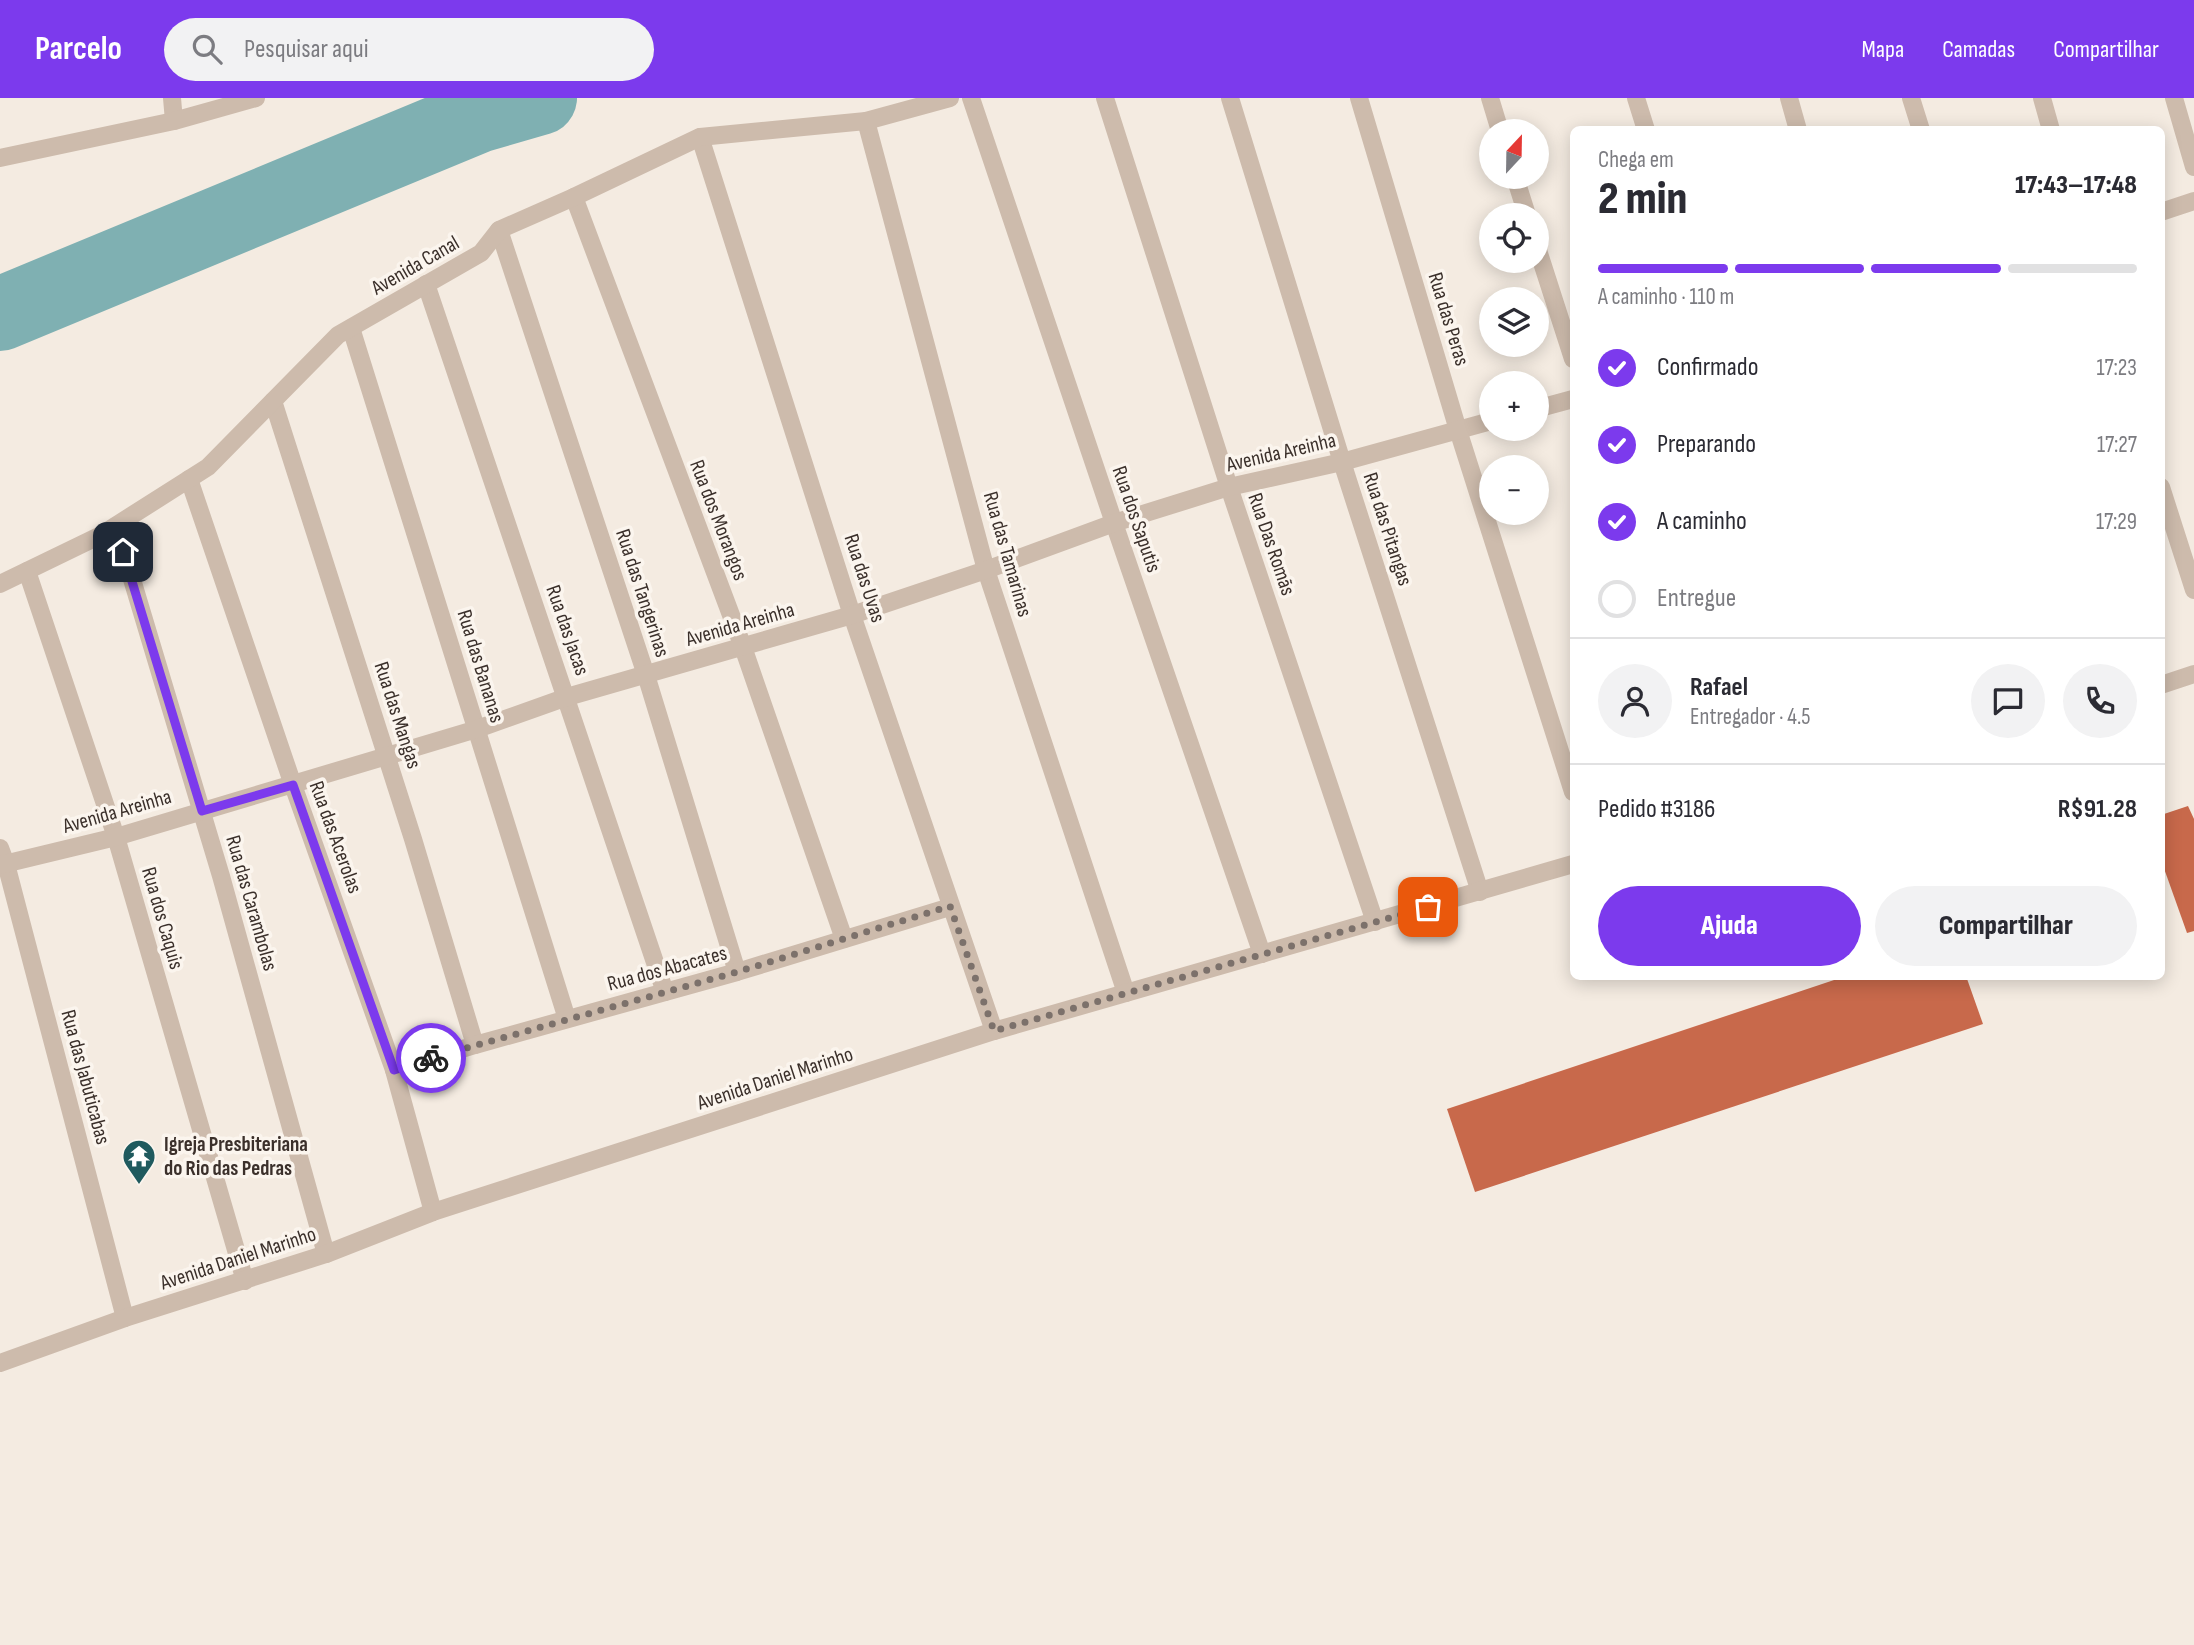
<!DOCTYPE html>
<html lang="pt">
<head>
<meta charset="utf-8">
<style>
	body { margin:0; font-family:"Sofia Sans Condensed",sans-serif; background:#f2f2f3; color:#2b2b33; height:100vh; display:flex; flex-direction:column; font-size:26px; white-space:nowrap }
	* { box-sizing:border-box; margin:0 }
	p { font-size:23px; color:#7c7c81 }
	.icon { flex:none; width:38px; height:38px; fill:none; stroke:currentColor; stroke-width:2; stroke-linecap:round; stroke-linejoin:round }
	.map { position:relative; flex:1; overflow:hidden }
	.side { position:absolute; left:1570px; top:28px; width:595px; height:854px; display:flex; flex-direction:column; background:#fff; border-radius:10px; box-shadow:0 4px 18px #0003 }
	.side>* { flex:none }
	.needle { width:46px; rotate:22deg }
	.controls { position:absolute; left:1479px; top:21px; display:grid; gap:14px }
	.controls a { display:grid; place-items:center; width:70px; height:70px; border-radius:50%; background:#fff; box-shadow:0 4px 18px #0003; font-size:35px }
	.pin { position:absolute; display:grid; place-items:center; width:60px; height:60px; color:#fff; margin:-30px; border-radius:14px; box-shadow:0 4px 10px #0006 }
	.courier { position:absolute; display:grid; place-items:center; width:70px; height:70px; margin:-35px; border:5px solid #7c3aed; border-radius:50%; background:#fff; color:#222; box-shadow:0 2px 9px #0007 }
	.headline em { font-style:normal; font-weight:800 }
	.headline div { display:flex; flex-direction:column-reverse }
	.headline { display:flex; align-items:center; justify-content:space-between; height:119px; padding:0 28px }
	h1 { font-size:46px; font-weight:800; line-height:52px }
	.bar { display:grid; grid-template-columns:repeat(4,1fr); gap:10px 7px; align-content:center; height:84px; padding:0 28px }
	.bar i { height:9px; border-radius:5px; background:#e1e1e2 }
	.bar .selected { background:#7c3aed }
	.bar p { grid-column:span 4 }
	.line { display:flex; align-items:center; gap:18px; padding:0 28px; border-top:2px solid #e1e1e2 }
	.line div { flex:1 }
	.round { display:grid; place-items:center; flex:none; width:74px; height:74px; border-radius:37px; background:#f2f2f3 }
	ol { padding:0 28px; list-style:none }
	li { display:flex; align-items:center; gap:21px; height:77px }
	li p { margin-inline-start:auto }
	li .icon { padding:7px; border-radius:50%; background:#7c3aed; color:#fff; stroke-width:4 }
	li:last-child { color:#7c7c81 }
	li i { width:38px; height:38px; border:4px solid #e1e1e2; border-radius:50% }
	.primary-button { display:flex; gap:14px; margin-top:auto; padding:14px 28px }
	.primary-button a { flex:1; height:80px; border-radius:42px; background:#7c3aed; color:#fff; font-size:28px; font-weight:800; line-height:80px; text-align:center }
	.primary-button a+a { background:#f2f2f3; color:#2b2b33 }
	header { display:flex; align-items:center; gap:42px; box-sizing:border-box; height:98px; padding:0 35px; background:#7c3aed; color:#fff }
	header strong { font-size:33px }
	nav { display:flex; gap:38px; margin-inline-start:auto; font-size:24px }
	.search { width:490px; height:63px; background:#f2f2f3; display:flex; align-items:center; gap:18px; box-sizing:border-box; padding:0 24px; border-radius:38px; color:#7c7c81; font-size:26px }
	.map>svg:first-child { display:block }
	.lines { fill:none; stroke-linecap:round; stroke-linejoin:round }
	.river { stroke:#7fb0b2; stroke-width:74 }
	.building { fill:#c8694b }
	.street { stroke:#cdbbac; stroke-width:18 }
	.done { stroke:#7c716b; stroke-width:7; stroke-dasharray:0 12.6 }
	.route { stroke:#7c3aed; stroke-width:9 }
	.labels { text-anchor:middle; stroke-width:7; stroke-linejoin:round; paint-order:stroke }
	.street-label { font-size:21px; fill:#3b302b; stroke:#fbf5ee }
	.poi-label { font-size:21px; font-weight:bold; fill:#3b302b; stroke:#fbf5ee; text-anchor:start }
</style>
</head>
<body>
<header>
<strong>Parcelo</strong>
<div class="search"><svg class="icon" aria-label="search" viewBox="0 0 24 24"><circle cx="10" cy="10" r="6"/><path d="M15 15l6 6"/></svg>Pesquisar aqui</div>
<nav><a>Mapa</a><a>Camadas</a><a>Compartilhar</a></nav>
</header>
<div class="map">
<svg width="2194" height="1547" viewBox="0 0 2194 1547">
	<rect width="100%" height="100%" fill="#f4ebe1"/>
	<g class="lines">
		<polyline class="river" points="0,216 478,18 540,0"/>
	</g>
	<g class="building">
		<polygon points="2188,708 2194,721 2194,833 2187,835 2161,762 2161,717"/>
		<polygon points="1846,878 1966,878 1983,926 1475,1094 1447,1011"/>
	</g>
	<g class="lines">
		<g class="street">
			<polyline points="172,0 174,23"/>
			<polyline points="971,0 1114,425 1262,856"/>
			<polyline points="1105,0 1229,389 1375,824"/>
			<polyline points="1230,0 1342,364 1480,794"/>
			<polyline points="1359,0 1458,332 1573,694"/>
			<polyline points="1490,0 1500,33"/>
			<polyline points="1636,0 1646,32"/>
			<polyline points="1789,0 1798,32"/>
			<polyline points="1911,0 1921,32"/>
			<polyline points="2042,0 2051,32"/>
			<polyline points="2174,0 2194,69"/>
			<polyline points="866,23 986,472 1126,895"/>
			<polyline points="700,39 852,517 994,933"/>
			<polyline points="0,60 174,23 256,0"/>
			<polyline points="1515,79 1527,117"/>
			<polyline points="574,99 743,549 844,841"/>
			<polyline points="2161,114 2194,103"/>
			<polyline points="499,132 646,577 737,874"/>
			<polyline points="1536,146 1573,261"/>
			<polyline points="426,186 665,894"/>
			<polyline points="351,230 567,921"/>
			<polyline points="273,303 413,741 475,947"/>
			<polyline points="1536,311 1573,301"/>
			<polyline points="189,381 293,687 394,972 433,1114"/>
			<polyline points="2161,389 2194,492"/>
			<polyline points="116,428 221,778 326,1156"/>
			<polyline points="27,473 116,739 245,1183"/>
			<polyline points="0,486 101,437 208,369 338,237 481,155 499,132 574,99 700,39 866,23 950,0"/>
			<polyline points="2161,587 2194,576"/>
			<polyline points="0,750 6,766 125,1220"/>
			<polyline points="0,767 116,739 477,631 567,599 852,517 986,472 1114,425 1229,389 1342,364 1491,323"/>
			<polyline points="394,972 475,947 737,874 950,809"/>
			<polyline points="0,1265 125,1220 326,1156 433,1114 994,933 1573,766"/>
		</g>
	</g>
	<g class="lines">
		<polyline class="done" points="431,960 737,874 950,808 994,933 1428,809"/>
		<polyline class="route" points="123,454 202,713 293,687 394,972 431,960"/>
	</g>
	<defs>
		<symbol id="temple-pin" viewBox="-11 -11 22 30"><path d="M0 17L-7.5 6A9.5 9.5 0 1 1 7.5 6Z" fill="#1f5a5e" stroke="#fbf5ee"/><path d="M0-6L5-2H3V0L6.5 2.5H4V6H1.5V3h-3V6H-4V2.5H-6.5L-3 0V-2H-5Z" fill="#fff"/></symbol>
	</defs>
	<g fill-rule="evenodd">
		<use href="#temple-pin" x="120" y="1039" width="38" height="52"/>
	</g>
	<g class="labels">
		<g class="street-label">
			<text transform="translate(415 167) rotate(-30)" y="7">Avenida Canal</text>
			<text transform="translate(1449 221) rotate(73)" y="7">Rua das Peras</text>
			<text transform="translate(1281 354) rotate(-13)" y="7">Avenida Areinha</text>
			<text transform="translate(1137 421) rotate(71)" y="7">Rua dos Saputis</text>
			<text transform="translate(719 422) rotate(69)" y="7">Rua dos Morangos</text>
			<text transform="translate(1388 431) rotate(72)" y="7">Rua das Pitangas</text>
			<text transform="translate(1272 446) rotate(71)" y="7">Rua Das Romãs</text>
			<text transform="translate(1008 456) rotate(74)" y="7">Rua das Tamarinas</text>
			<text transform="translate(865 480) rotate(72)" y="7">Rua das Uvas</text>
			<text transform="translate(643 495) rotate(72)" y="7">Rua das Tangerinas</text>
			<text transform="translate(740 526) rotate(-16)" y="7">Avenida Areinha</text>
			<text transform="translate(568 532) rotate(71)" y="7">Rua das Jacas</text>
			<text transform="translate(481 568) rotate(73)" y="7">Rua das Bananas</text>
			<text transform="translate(398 617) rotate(72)" y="7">Rua das Mangas</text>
			<text transform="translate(117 713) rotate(-16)" y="7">Avenida Areinha</text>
			<text transform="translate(336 739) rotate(70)" y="7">Rua das Acerolas</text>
			<text transform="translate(252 805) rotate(74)" y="7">Rua das Carambolas</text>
			<text transform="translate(163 820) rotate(74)" y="7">Rua dos Caquis</text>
			<text transform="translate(667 870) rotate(-15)" y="7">Rua dos Abacates</text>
			<text transform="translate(86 979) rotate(75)" y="7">Rua das Jabuticabas</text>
			<text transform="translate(775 980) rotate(-18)" y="7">Avenida Daniel Marinho</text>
			<text transform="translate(238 1160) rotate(-18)" y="7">Avenida Daniel Marinho</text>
		</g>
		<g class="poi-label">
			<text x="164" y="1053">Igreja Presbiteriana<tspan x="164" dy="24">do Rio das Pedras</tspan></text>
		</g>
	</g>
</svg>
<div class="controls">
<a><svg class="needle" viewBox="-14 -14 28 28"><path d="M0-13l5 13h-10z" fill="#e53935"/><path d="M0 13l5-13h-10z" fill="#7c7c81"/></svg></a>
<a><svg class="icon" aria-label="locate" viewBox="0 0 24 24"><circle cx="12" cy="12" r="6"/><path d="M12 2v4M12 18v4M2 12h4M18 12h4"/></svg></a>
<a><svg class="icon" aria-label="layers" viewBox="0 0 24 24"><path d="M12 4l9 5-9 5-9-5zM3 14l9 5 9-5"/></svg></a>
<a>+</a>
<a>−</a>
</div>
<div class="pin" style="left:1428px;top:809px;background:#ea580c"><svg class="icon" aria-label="bag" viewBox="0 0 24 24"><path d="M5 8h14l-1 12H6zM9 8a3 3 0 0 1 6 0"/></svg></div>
<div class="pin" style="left:123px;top:454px;background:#1f2937"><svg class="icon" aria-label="home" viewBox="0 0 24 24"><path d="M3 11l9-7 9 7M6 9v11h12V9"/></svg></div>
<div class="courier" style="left:431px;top:960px"><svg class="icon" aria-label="bike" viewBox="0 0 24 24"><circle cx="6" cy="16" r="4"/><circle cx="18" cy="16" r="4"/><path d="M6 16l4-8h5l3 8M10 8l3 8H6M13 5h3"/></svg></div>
<section class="side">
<div class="headline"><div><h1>2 min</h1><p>Chega em</p></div><em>17:43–17:48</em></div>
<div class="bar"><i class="selected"></i><i class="selected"></i><i class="selected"></i><i></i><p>A caminho · 110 m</p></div>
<ol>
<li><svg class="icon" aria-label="check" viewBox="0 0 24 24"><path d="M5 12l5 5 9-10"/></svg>Confirmado<p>17:23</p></li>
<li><svg class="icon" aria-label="check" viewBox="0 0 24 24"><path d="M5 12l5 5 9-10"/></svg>Preparando<p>17:27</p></li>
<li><svg class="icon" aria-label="check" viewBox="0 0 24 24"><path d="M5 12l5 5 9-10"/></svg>A caminho<p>17:29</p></li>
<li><i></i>Entregue</li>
</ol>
<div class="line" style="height:126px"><a class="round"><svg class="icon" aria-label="person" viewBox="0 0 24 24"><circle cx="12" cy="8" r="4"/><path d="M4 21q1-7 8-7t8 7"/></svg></a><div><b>Rafael</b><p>Entregador · 4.5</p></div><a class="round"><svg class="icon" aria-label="chat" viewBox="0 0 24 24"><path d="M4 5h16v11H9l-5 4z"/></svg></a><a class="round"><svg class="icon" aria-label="phone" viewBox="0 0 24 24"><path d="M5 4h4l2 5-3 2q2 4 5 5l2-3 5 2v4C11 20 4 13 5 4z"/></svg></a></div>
<div class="line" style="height:91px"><div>Pedido #3186</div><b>R$91.28</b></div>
<div class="primary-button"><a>Ajuda</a><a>Compartilhar</a></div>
</section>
</div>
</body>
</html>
